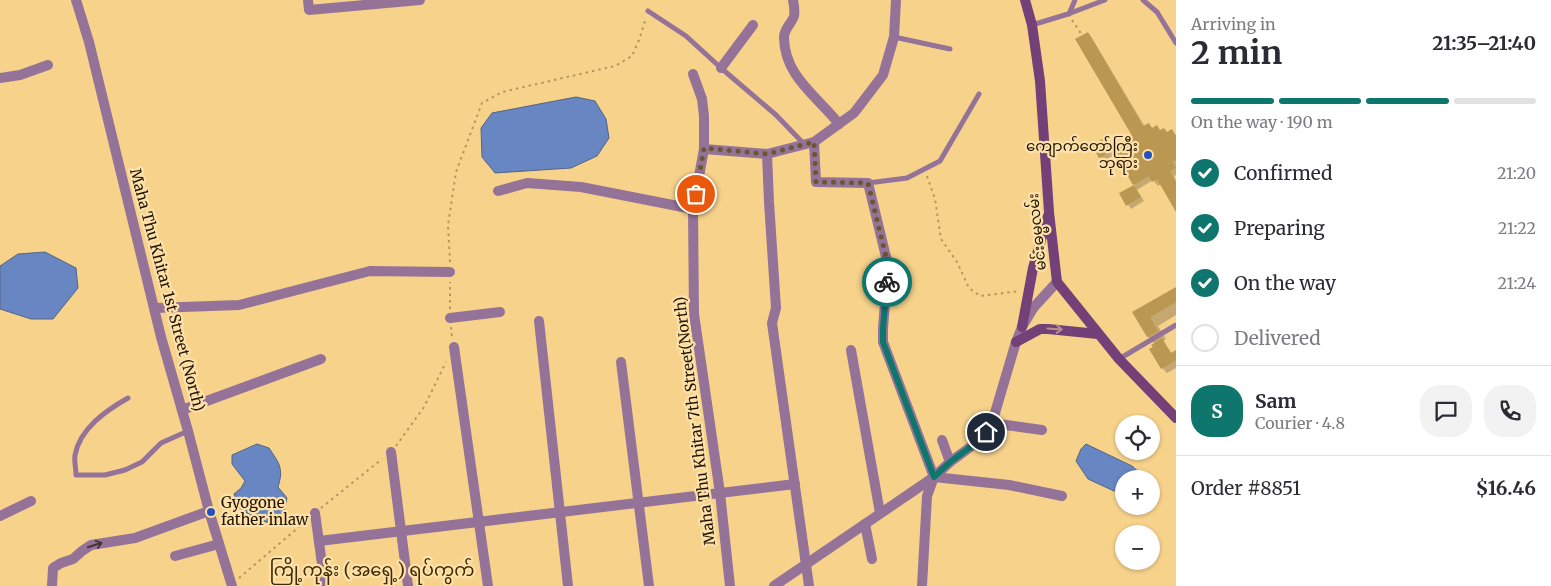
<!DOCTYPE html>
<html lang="en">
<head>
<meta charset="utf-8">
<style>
	body { margin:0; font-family:Merriweather,"Noto Sans Myanmar",serif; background:#f2f2f3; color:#2b2b33; height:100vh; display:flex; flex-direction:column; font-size:19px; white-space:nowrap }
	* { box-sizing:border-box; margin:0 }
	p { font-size:16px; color:#7c7c81 }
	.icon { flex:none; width:28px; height:28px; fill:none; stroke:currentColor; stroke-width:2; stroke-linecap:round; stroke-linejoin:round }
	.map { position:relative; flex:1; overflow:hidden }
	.drawer { display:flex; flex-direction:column; background:#fff; width:375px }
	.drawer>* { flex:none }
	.fabs { position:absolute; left:1115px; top:415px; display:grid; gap:10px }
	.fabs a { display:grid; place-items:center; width:45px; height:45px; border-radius:50%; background:#fff; box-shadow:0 1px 4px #0004; font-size:25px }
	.pin { position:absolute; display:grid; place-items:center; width:42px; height:42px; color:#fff; margin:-21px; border:2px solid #fff; border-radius:50%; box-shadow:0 1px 5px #0007 }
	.courier { position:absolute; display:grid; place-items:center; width:50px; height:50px; margin:-25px; border:4px solid #0f766e; border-radius:50%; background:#fff; color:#222; box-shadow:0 1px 6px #0007 }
	.headline em { font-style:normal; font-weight:700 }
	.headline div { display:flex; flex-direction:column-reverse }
	.headline { display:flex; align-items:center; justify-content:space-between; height:85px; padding:0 15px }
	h1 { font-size:32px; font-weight:700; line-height:38px }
	.bar { display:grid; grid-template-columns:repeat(4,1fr); gap:8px 5px; align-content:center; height:60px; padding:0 15px }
	.bar i { height:6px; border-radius:4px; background:#e1e1e2 }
	.bar .active { background:#0f766e }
	.bar p { grid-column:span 4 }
	.line { display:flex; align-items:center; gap:12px; padding:0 15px; border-top:1px solid #e1e1e2 }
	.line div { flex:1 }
	.round { display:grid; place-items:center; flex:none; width:52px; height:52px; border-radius:20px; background:#f2f2f3 }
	ol { padding:0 15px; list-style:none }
	li { display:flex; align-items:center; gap:15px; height:55px }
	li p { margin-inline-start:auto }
	li .icon { padding:5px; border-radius:50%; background:#0f766e; color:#fff; stroke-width:4 }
	li:last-child { color:#7c7c81 }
	li i { width:28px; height:28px; border:2px solid #e1e1e2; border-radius:50% }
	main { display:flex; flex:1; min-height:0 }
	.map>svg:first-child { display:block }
	.water { fill:#6886c1; stroke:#526487 }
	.shadow { fill:#0003 }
	.building { fill:#ba9851 }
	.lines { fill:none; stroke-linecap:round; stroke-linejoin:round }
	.path { stroke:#b49760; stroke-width:2; stroke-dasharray:2.5 4; stroke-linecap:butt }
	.service { stroke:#957298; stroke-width:5 }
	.minor { stroke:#957298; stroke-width:10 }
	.tertiary { stroke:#957298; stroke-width:10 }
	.secondary { stroke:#734078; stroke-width:10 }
	.oneway { stroke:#b89090 }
	.oneway2 { stroke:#483536 }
	.done { stroke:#6b5631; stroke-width:5; stroke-dasharray:0 9 }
	.route { stroke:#0f766e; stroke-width:6 }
	.poi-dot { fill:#2352bf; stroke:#fee1a9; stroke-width:2 }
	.labels { text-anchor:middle; stroke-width:4.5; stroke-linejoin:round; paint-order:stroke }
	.poi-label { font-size:15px; fill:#1f1401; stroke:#fee1a9; text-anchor:end }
	.street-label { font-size:15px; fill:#1f1401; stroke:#fee1a9 }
	.quarter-label { font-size:18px; fill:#3b2a02; stroke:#fee1a9 }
</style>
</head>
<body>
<main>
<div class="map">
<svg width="1176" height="586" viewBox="0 0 1176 586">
	<rect width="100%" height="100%" fill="#f7d28b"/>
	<g class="water">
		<polygon points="576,97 595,101 606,119 609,138 597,156 571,168 495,173 482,157 481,128 492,113"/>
		<polygon points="45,252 76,268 78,288 53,319 31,319 0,309 0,266 18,254"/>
		<path d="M257,444L269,448C279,463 284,468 278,487L287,498L284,512L273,523L259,521L238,507L234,494L241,488L245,481L232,464V455Z"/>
		<polygon points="1086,444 1132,466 1141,474 1140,479 1124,479 1124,490 1114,491 1088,479 1076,461 1081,449"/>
	</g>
	<g class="shadow">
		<polygon points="1088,33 1092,38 1145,127 1149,125 1153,129 1161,131 1164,129 1168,133 1172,131 1176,135 1176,175 1174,176 1176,181 1176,209 1161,184 1158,186 1153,180 1137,190 1144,201 1131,209 1121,194 1135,186 1116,154 1104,161 1100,157 1106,139 1115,151 1131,142 1132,134"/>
		<polygon points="1176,288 1176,315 1158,326 1166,339 1163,341 1172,354 1176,352 1176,368 1167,373 1162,368 1154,348 1155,344 1148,337 1134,313"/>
	</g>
	<g class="building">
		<polygon points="1088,32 1143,126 1149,123 1152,128 1157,125 1160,130 1164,128 1167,132 1172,129 1176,136 1176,160 1172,162 1176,168 1170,171 1176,182 1176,212 1157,179 1152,182 1149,176 1133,185 1113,151 1129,142 1126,136 1131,134 1075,39"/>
		<polygon points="1106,137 1113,150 1099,158 1092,145"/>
		<polygon points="1134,185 1141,197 1126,206 1119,193"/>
		<polygon points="1176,287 1176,302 1150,317 1158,331 1147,337 1132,312"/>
		<polygon points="1162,338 1171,353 1176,350 1176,360 1161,369 1149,349 1153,347 1151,345"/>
	</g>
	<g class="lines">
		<g class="path">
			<polyline points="1072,20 1082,35"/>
			<polyline points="927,176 935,199 941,239 957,262 969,288 980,296 1020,291"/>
			<polyline points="450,262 448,225 456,172 482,103 502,92 615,66 632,56 639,40 646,18"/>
			<polyline points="450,309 450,282"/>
			<polyline points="451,327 452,337"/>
			<polyline points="396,446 424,407 446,362"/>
			<polyline points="321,508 382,459"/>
			<polyline points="239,578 306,521"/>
		</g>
		<g class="service">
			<polyline points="1143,0 1157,12 1176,43"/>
			<polyline points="648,11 686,36 721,68 776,115 804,144"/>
			<polyline points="1069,14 1075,0"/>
			<polyline points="1032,25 1068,14 1105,0"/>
			<polyline points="894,37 950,49"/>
			<polyline points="868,183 907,178 940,161 979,94"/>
			<polyline points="1119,359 1176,325"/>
			<path d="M128,398C107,410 80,428 75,455C74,461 76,468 76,475H105L125,470L142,462L161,443L188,431"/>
		</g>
		<g class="minor">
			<polyline points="76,0 89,42 161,337 188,431 209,511 232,586"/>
			<polyline points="308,0 309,10 420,0"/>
			<path d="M793,0C794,5 795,11 794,16C792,23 784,29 784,37C784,76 817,96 839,124"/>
			<polyline points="721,68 753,25"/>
			<polyline points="693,74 702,99 704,116 704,149 693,209 694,314 720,493 730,586"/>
			<polyline points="0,78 20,75 48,65"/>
			<polyline points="814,142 816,182 868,183 888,265 883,328 883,342 934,477"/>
			<polyline points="704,149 767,154 814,142 854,113 883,75 894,37 896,0"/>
			<polyline points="767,154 769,202 776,308 772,323 809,586"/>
			<polyline points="498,191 527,183 581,187 693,209"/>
			<polyline points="155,308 239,305 370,271 450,272"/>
			<polyline points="450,318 500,312"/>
			<polyline points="539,321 568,586"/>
			<polyline points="454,347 488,586"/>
			<polyline points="851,350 880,513"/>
			<polyline points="621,362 649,586"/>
			<polyline points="182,410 321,359"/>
			<polyline points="992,423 1042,430"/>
			<polyline points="942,440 950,462"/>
			<polyline points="391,452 408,586"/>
			<polyline points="934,477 1009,485 1062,496"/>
			<polyline points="315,513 325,586"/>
			<polyline points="0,516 31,501"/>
			<polyline points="865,524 872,559"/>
			<polyline points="319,541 795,484"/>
			<polyline points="175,556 219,544"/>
			<polyline points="52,586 53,568 61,563 73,559 82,551 91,545 135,538 209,511"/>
			<polyline points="774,586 934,477"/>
		</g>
		<polyline class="tertiary" points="922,586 927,496 934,477 950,462 980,440 992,423 1016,342 1022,327 1034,307 1057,282"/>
		<g class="secondary">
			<polyline points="1025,0 1032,25 1040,81 1049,212 1057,282 1119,359 1176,418"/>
			<polyline points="1022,327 1033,268 1048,216"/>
			<polyline points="1016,342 1040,329 1048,329 1098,334"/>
		</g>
	</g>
	<defs><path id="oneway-shaft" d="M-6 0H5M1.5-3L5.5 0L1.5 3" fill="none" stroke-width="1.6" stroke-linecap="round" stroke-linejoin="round" transform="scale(1.25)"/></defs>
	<use class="oneway" href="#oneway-shaft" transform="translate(1055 329) rotate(4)"/>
	<use class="oneway2" href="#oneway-shaft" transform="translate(95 545) rotate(-18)"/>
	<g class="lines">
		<polyline class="done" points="696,194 704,148 767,154 814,142 816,182 868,183 888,265 887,282"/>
		<polyline class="route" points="887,282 883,328 883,342 934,477 950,462 980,440 986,432"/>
	</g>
	<g class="poi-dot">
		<circle cx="1148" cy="155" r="5"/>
		<circle cx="211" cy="512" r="5"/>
	</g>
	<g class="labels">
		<g class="poi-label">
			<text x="1138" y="151">ကျောက်တော်ကြီး<tspan x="1138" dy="17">ဘုရား</tspan></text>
			<text x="221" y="508" text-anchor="start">Gyogone<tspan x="221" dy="17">father inlaw</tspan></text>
		</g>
		<g class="street-label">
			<text transform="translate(1037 232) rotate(-96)" y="5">မင်းဓမ္မလမ်း</text>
			<text transform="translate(167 290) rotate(75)" y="5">Maha Thu Khitar 1st Street (North)</text>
			<text transform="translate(695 421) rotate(-97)" y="5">Maha Thu Khitar 7th Street(North)</text>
		</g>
		<g class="quarter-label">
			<text x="372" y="576">ကြို့ကုန်း (အရှေ့) ရပ်ကွက်</text>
		</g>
	</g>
</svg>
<div class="fabs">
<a><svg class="icon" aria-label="locate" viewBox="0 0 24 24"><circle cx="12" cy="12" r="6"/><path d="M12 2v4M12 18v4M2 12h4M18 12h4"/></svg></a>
<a>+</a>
<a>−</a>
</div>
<div class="pin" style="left:696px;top:194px;background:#ea580c"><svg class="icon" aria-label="bag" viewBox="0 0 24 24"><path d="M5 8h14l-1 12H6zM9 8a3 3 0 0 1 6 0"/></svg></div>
<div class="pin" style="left:986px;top:432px;background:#1f2937"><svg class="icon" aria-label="home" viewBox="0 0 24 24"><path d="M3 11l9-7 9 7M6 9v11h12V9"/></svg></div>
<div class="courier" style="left:887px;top:282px"><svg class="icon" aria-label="bike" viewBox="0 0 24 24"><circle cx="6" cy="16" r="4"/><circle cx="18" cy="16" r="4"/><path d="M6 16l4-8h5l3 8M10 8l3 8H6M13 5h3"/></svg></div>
</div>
<section class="drawer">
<div class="headline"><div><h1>2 min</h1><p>Arriving in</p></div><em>21:35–21:40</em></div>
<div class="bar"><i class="active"></i><i class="active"></i><i class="active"></i><i></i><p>On the way · 190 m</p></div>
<ol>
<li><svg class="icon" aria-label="check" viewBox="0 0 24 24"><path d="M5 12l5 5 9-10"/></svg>Confirmed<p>21:20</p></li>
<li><svg class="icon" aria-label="check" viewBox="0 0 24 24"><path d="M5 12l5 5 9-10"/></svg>Preparing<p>21:22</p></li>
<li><svg class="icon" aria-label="check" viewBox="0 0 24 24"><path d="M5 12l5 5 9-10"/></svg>On the way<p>21:24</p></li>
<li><i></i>Delivered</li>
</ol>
<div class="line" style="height:90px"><b class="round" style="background:#0f766e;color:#fff">S</b><div><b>Sam</b><p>Courier · 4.8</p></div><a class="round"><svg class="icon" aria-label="chat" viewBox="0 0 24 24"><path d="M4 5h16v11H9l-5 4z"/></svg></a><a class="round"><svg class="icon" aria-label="phone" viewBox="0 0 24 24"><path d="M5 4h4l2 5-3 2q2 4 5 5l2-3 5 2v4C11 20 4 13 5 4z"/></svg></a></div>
<div class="line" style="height:65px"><div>Order #8851</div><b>$16.46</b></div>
</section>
</main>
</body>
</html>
